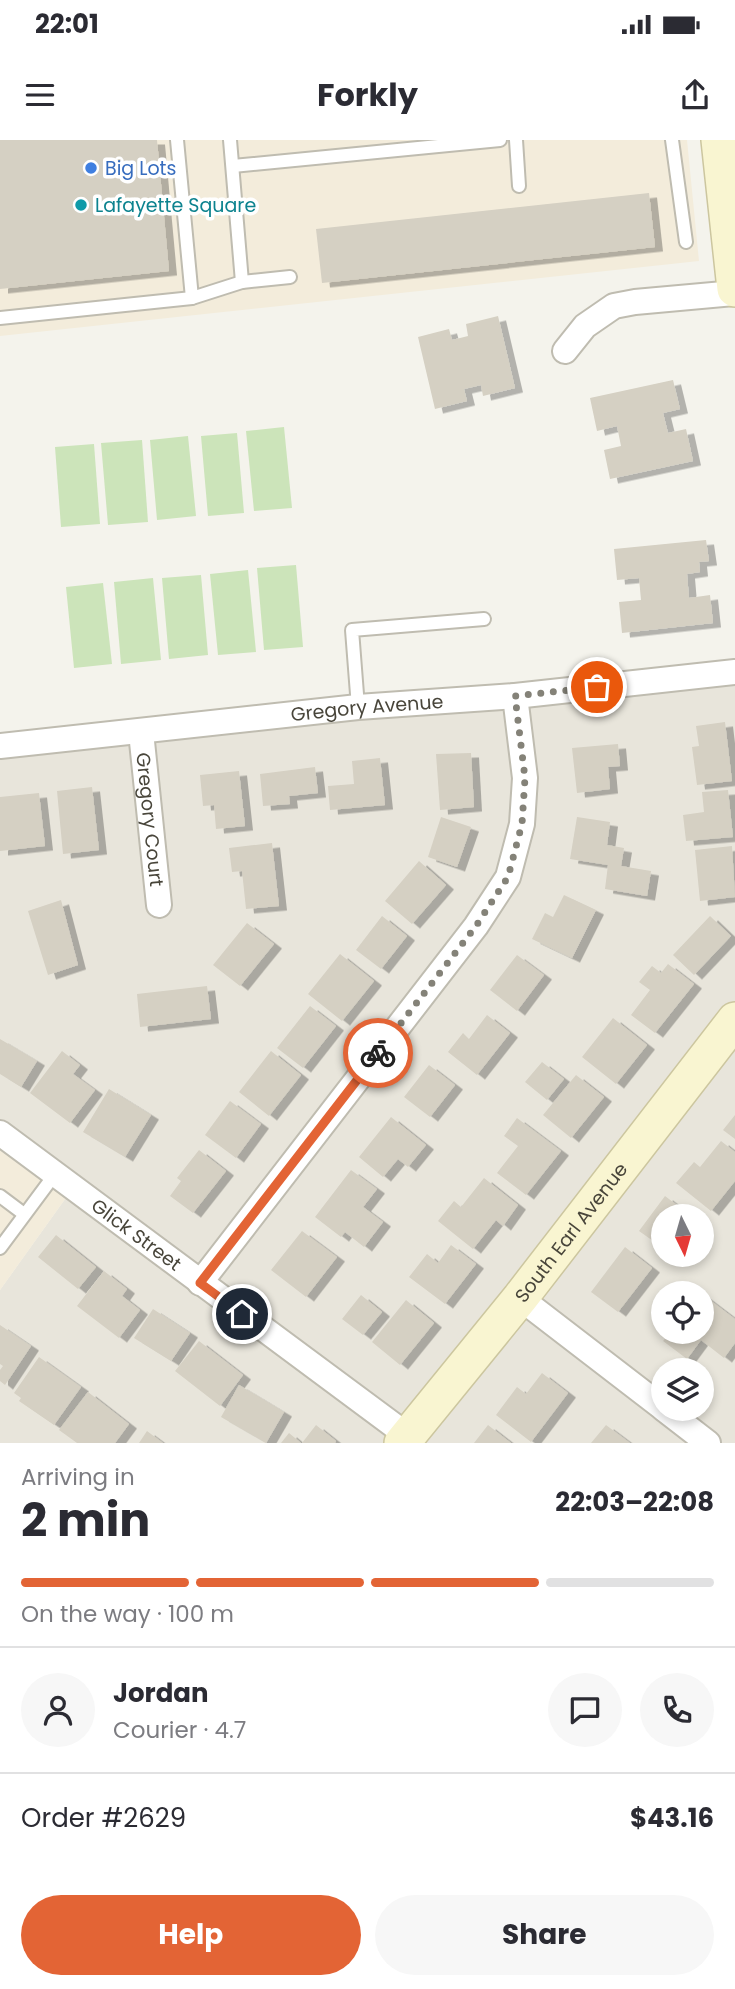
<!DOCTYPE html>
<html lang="en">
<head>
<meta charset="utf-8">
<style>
	body { margin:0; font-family:Poppins,sans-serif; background:#f7f7f7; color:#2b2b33; height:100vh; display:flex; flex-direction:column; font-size:26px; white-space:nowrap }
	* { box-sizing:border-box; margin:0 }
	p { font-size:23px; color:#7c7c81 }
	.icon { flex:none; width:38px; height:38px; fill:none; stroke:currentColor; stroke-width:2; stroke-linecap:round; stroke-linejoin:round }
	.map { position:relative; height:1303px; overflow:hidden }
	.side { display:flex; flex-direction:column; background:#fff; flex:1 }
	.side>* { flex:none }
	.needle { width:46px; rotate:175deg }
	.controls { position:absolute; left:651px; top:1064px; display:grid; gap:14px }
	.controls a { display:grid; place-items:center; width:63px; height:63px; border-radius:50%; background:#fff; box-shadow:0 4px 10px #0003; font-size:35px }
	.pin { position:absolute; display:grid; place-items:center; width:60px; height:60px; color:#fff; margin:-30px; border:4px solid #fff; border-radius:50%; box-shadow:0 2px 7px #0007 }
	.courier { position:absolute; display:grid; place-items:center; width:70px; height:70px; margin:-35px; border:5px solid #e36435; border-radius:50%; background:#fff; color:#222; box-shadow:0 2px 9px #0007 }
	.head em { font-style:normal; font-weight:700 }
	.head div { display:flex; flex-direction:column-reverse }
	.head { display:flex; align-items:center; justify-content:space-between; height:119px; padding:0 21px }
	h1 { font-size:46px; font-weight:700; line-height:52px }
	.bar { display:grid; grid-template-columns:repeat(4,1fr); gap:10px 7px; align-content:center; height:84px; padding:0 21px }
	.bar i { height:9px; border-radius:5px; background:#e1e1e2 }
	.bar .current { background:#e36435 }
	.bar p { grid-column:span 4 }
	.line { display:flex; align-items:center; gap:18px; padding:0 21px; border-top:2px solid #e1e1e2 }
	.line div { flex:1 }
	.round { display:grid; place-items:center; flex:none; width:74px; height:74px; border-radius:37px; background:#f7f7f7 }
	.primary-button { display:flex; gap:14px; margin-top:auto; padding:14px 21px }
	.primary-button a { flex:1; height:80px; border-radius:42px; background:#e36435; color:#fff; font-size:28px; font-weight:700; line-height:80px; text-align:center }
	.primary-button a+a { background:#f7f7f7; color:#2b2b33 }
	.status { display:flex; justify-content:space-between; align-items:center; height:49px; padding:0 35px; background:#fff; direction:ltr }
	.status svg { height:19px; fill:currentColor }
	header { display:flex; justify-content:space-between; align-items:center; height:91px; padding:0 21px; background:#fff; font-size:32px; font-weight:700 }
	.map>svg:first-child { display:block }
	.residential { fill:#e8e5db; fill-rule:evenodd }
	.commercial { fill:#f3ecdb }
	.green { fill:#cce4ba }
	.building { fill:#d5d0c3; filter:url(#shadow) }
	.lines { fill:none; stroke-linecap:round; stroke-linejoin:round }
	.lane-casing { stroke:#bfbcb0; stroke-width:16 }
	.street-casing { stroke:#bfbcb0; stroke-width:28 }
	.secondary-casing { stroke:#ccc69f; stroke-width:38 }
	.lane { stroke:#fff; stroke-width:12 }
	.street { stroke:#fff; stroke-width:24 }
	.secondary { stroke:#f9f5d1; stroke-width:35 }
	.done { stroke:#848278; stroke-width:7; stroke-dasharray:0 12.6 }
	.route { stroke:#e36435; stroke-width:9 }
	.shop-dot { fill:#3f7fe0; stroke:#fff; stroke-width:2.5 }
	.culture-dot { fill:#0f9aa8; stroke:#fff; stroke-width:2.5 }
	.labels { text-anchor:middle; stroke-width:7; stroke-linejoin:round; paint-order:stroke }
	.shop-label { font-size:19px; fill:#366cbe; stroke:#fff; text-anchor:start }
	.culture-label { font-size:19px; fill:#0d838f; stroke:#fff; text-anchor:start }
	.street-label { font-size:19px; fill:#48453a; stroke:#fff }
</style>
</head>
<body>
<div class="status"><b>22:01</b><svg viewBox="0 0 49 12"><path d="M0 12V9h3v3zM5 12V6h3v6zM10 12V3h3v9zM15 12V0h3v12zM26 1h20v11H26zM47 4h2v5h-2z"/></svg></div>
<header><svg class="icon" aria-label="menu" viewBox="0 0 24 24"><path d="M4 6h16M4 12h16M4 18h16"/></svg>Forkly<svg class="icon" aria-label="share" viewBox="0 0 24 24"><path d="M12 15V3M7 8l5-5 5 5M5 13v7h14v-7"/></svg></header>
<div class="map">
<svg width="735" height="1303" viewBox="0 0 735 1303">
	<defs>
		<filter id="shadow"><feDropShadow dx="8" dy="4.5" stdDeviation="0" flood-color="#0004"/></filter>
	</defs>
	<rect width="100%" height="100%" fill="#f4f3ec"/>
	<path class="residential" d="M735,532V1303H0V1150L73,1048L0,993V607ZM663,1076H702V1115H663ZM663,1153H702V1192H663ZM663,1230H702V1269H663Z"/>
	<g class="commercial">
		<polygon points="0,0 687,0 699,121 0,196"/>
		<polygon points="0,993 73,1048 0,1150"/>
	</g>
	<g class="green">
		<polygon points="284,287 292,368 254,371 246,291"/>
		<polygon points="237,293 244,373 208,376 201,296"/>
		<polygon points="188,296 196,376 157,380 150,300"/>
		<polygon points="142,300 148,382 108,385 101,303"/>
		<polygon points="94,304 100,384 61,387 55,307"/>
		<polygon points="296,425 303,507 264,510 257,428"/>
		<polygon points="248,430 256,512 218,515 210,434"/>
		<polygon points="201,435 208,515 169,519 162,438"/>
		<polygon points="153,438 161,520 121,524 114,442"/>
		<polygon points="103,443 112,524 74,528 66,447"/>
	</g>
	<g class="building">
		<polygon points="0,0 157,0 169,131 0,149"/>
		<polygon points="649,53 655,107 322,143 316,89"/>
		<polygon points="498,176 515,248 483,256 481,245 464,249 467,261 435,269 418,197 449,189 452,200 468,196 466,184"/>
		<polygon points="673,240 680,269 663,273 668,293 686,289 693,321 610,339 604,310 621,306 617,286 597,291 590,258"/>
		<polygon points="706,400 709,421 699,422 700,432 687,434 689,458 710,455 713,483 622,493 619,462 641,460 639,438 617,440 614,409"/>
		<polygon points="725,582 732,641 697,645 692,607 699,606 696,586"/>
		<polygon points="618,604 620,626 608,627 610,649 577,653 572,608"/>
		<polygon points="471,613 474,667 440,670 436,614"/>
		<polygon points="380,618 385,665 330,670 328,646 354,644 352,621"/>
		<polygon points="315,627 318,653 289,656 290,664 263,666 260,634"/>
		<polygon points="239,631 245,686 216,689 214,665 203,666 200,635"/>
		<polygon points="92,647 99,710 63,714 57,651"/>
		<polygon points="728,650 733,697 686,701 683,675 704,672 702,652"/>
		<polygon points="39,653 45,706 0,711 0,657"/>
		<polygon points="441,677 471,687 457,727 428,717"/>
		<polygon points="577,677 610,682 607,705 624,708 621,726 651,731 647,756 605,749 608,725 570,719"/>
		<polygon points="272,703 279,766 246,769 242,731 232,732 229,708"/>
		<polygon points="732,706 735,757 700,761 695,710"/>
		<polygon points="419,721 446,745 412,784 385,761"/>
		<polygon points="564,755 596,770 572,818 532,799 545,773 553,777"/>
		<polygon points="61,760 78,825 48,835 28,771"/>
		<polygon points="382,776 407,796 381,829 356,810"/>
		<polygon points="710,776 731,796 694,835 673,815"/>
		<polygon points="247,783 274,804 240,846 213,825"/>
		<polygon points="340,814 374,841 342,881 308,854"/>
		<polygon points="517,815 544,835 517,871 490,850"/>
		<polygon points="668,824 694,844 655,893 631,875 650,850 639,842 652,826 661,833"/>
		<polygon points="207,846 211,879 140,887 137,854"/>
		<polygon points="310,866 336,886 303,928 277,908"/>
		<polygon points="487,875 510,893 477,935 448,912 463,893 469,899"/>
		<polygon points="613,878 647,905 616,944 582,917"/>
		<polygon points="0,899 37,921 21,947 0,934"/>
		<polygon points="62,911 80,925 73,934 95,950 70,983 30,953"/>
		<polygon points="271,911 301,935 269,976 239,952"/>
		<polygon points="542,922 564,939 547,960 525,942"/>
		<polygon points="429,925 455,945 430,977 404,957"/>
		<polygon points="576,935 604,957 571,998 543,975"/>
		<polygon points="109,949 151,975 125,1017 83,992"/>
		<polygon points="230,961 261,984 236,1018 205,995"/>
		<polygon points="735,975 735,999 723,990"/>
		<polygon points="391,977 426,1005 408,1027 398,1019 383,1037 359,1017"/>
		<polygon points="517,978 561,1011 526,1055 497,1033 518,1006 504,996"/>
		<polygon points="721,1001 735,1012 735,1041 711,1071 676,1043 694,1022 700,1027"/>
		<polygon points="199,1010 226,1031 193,1073 170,1056 181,1041 177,1038"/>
		<polygon points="351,1030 377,1049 363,1067 383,1082 364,1107 345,1092 341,1097 315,1077"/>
		<polygon points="484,1038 518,1065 503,1086 496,1080 473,1109 438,1081 454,1061 461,1067"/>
		<polygon points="665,1056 690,1075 663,1076 663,1108 639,1091"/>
		<polygon points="302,1091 337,1117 306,1157 271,1130"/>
		<polygon points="56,1095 96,1127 78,1149 38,1117"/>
		<polygon points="451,1105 476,1124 445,1164 409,1137 427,1114 438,1123"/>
		<polygon points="625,1107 652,1128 618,1172 591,1152"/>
		<polygon points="104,1131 127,1149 122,1156 140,1170 119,1198 77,1166"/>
		<polygon points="702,1154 735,1179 735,1203 724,1218 701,1200 687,1219 663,1201 671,1192 702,1192"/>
		<polygon points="361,1155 382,1172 363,1195 342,1179"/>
		<polygon points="406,1160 434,1183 400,1225 372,1202"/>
		<polygon points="153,1169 190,1193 171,1221 134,1198"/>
		<polygon points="0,1185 31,1206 5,1245 0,1241 0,1230 3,1226 0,1224"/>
		<polygon points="199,1201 243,1235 220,1266 175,1231"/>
		<polygon points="39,1217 81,1247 54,1285 19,1261 21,1258 14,1253"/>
		<polygon points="542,1233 568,1253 531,1302 496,1275 517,1247 526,1254"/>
		<polygon points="239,1245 284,1272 266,1303 221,1277"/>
		<polygon points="88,1252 129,1284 115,1303 77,1303 59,1290"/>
		<polygon points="316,1285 336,1301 335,1303 302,1303"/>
		<polygon points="488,1285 511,1303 474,1303"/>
		<polygon points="606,1285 630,1303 591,1303"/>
		<polygon points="147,1291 163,1303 139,1303"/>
		<polygon points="289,1293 301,1303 281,1303"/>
	</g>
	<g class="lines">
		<defs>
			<g id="lane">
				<polyline points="177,0 192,158"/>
				<polyline points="516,0 519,46"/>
				<polyline points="672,0 686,102"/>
				<polyline points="233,26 500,0"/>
				<polyline points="242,142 290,137"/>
				<polyline points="0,178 192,158 242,142 230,0"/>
				<polyline points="358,567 352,490 484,479"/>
				<polyline points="0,1056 24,1074"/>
				<polyline points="0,1108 55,1034"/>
			</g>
			<g id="street">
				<polyline points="565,211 585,186 614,166 635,162 735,153"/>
				<path id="s1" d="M141,592L159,765"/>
				<path id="s2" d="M0,606L358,567L515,556L735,532"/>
				<path id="s3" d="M0,993L408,1296"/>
				<polyline points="200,1143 476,786 508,737 522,684 525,638 515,556"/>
				<polyline points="520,1158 663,1268"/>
				<polyline points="664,1269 708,1303"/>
			</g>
			<g id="secondary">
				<polyline points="719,0 735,149"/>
				<path id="s4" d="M402,1303L520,1158L735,880"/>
			</g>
		</defs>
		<use href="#lane" class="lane-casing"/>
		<use href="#street" class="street-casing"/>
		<use href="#secondary" class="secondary-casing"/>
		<use href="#lane" class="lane"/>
		<use href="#street" class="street"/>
		<use href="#secondary" class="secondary"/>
	</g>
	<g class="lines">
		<polyline class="done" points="378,913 476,786 508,737 522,684 525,638 515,556 597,547"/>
		<polyline class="route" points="242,1174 200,1143 378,913"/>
	</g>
	<circle class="shop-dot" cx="91" cy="28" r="7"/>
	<circle class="culture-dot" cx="81" cy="65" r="7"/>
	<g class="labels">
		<g class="shop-label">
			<text x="105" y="35">Big Lots</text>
		</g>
		<g class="culture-label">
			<text x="95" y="72">Lafayette Square</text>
		</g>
		<g class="street-label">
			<text dy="7" stroke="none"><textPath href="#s2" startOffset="369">Gregory Avenue</textPath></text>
			<text dy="7" stroke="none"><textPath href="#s1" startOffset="88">Gregory Court</textPath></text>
			<text dy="7" stroke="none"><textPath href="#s4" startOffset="270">South Earl Avenue</textPath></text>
			<text dy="7" stroke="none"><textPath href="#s3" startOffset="170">Glick Street</textPath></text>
		</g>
	</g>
</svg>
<div class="controls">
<a><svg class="needle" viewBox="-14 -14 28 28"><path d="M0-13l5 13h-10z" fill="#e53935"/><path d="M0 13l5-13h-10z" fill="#7c7c81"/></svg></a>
<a><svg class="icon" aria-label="locate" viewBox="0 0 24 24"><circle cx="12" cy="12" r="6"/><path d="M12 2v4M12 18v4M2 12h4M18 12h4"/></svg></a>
<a><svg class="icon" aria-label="layers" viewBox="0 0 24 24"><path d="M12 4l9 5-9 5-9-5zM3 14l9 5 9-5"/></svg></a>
</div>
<div class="pin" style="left:597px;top:547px;background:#ea580c"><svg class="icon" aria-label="bag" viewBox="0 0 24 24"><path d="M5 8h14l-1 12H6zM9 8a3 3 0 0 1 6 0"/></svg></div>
<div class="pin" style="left:242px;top:1174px;background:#1f2937"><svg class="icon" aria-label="home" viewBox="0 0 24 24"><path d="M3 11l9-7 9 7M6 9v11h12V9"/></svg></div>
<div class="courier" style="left:378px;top:913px"><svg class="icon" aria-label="bike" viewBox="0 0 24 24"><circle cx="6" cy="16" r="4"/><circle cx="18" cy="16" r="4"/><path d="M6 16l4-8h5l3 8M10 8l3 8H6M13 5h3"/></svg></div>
</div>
<section class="side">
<div class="head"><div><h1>2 min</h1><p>Arriving in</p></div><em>22:03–22:08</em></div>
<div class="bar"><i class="current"></i><i class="current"></i><i class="current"></i><i></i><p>On the way · 100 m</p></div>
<div class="line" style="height:126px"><a class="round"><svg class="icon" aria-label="person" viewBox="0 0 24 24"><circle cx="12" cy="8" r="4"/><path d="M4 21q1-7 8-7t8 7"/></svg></a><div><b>Jordan</b><p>Courier · 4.7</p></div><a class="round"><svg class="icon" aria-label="chat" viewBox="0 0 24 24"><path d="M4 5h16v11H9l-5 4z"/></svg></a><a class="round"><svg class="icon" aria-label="phone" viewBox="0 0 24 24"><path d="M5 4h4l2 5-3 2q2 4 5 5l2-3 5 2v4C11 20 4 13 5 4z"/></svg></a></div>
<div class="line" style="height:91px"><div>Order #2629</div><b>$43.16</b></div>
<div class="primary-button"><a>Help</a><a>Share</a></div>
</section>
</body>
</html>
